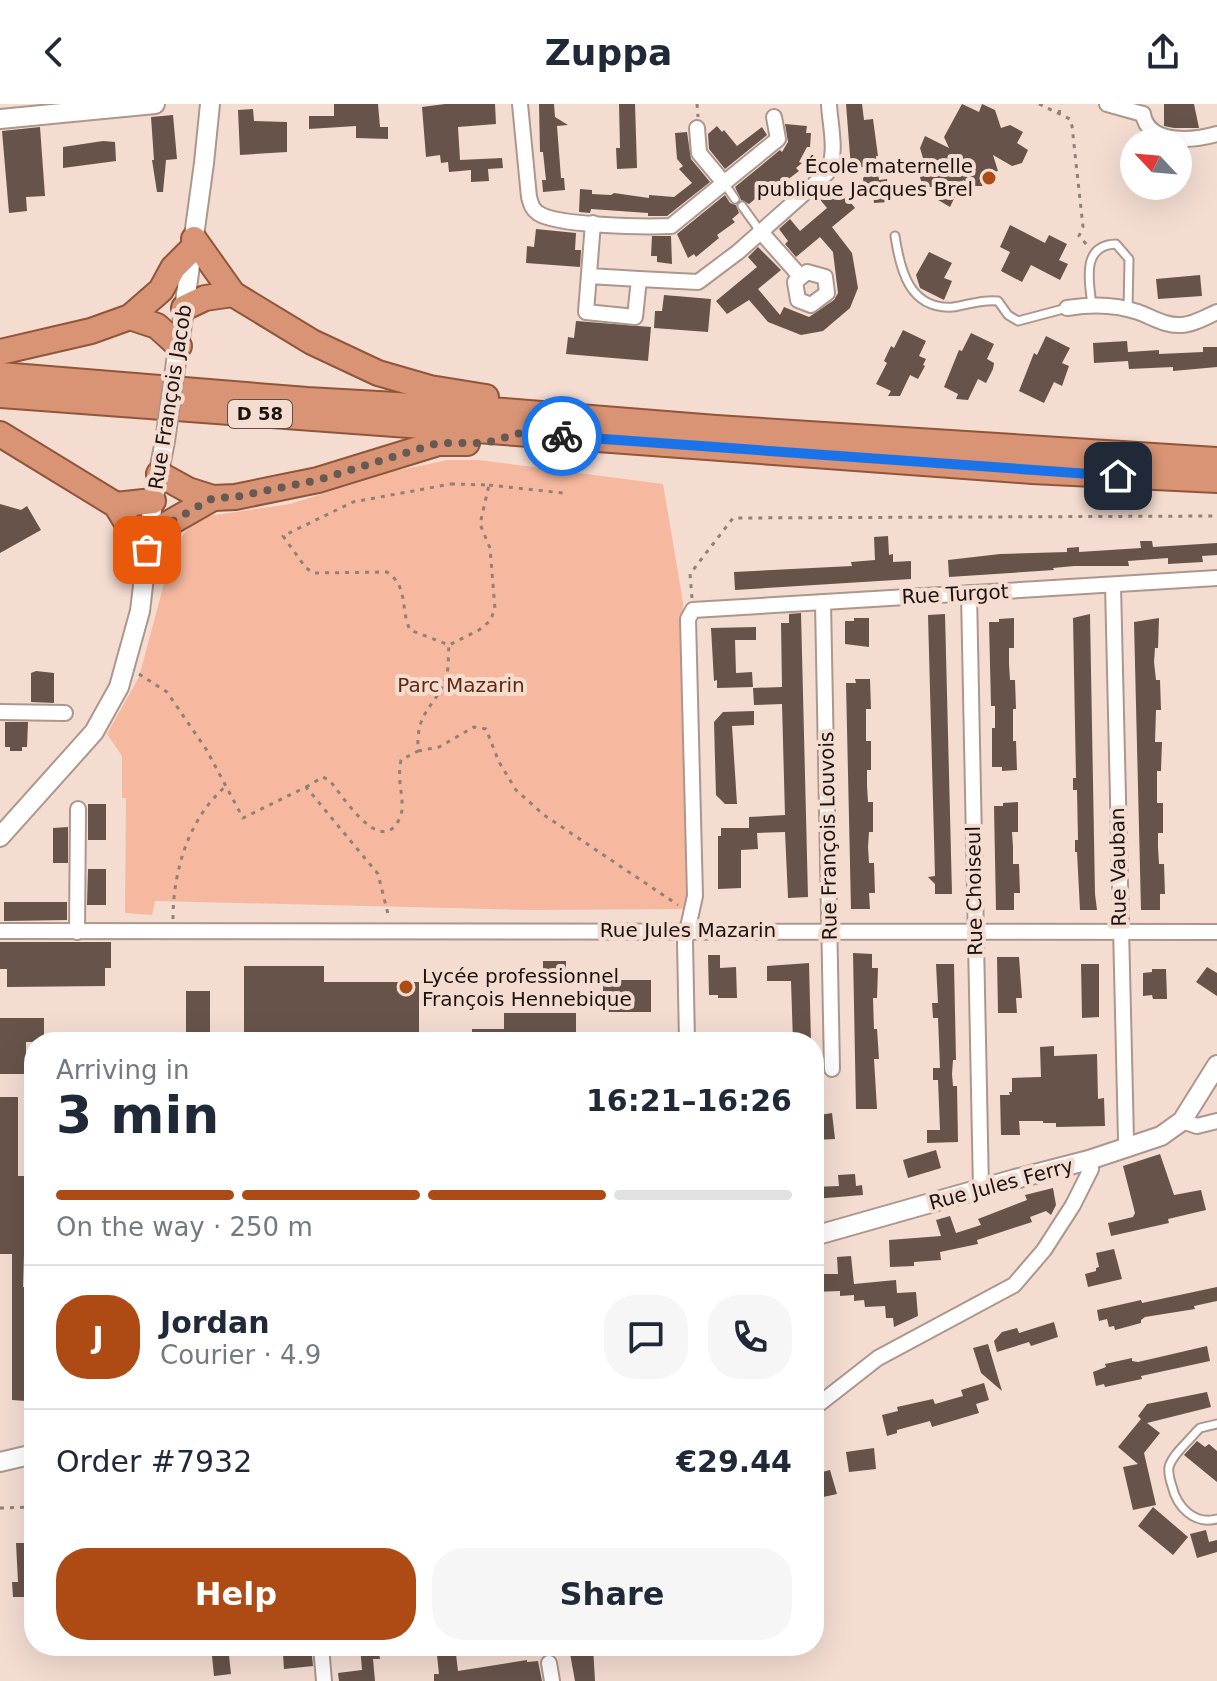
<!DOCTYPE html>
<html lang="en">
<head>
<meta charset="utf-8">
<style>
	body { margin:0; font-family:"DejaVu Sans",sans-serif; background:#f6f6f7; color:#1f2937; height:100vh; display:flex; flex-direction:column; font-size:30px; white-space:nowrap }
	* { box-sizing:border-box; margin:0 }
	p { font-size:26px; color:#747a83 }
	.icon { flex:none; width:44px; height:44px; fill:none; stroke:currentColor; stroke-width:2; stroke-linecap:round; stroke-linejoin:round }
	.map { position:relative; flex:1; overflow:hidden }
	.drawer { position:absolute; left:24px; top:928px; width:800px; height:624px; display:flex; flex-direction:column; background:#fff; border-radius:32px; box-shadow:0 8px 32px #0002 }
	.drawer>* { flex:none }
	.needle { width:52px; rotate:296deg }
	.controls { position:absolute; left:1120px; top:24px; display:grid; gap:16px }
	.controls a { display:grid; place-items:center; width:72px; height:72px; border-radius:50%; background:#fff; box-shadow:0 8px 32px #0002; font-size:40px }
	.pin { position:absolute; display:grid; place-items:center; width:68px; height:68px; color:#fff; margin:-34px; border-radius:16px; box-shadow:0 4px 12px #0006 }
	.courier { position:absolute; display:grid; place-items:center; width:80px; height:80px; margin:-40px; border:6px solid #1a73e8; border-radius:50%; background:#fff; color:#222; box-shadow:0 2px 10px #0007 }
	.headline em { font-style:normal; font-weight:800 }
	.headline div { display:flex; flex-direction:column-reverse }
	.headline { display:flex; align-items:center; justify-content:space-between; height:136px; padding:0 32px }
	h1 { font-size:52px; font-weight:800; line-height:60px }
	.bar { display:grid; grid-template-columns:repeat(4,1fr); gap:12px 8px; align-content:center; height:96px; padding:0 32px }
	.bar i { height:10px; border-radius:6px; background:#e0e1e3 }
	.bar .on { background:#ae4a13 }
	.bar p { grid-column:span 4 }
	.line { display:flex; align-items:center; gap:20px; padding:0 32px; border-top:2px solid #e0e1e3 }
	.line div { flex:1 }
	.round { display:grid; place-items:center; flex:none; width:84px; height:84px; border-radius:32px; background:#f6f6f7 }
	.primary-button { display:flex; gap:16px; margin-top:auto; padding:16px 32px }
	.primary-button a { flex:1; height:92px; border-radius:32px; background:#ae4a13; color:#fff; font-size:32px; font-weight:800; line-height:92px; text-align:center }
	.primary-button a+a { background:#f6f6f7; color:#1f2937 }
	header { display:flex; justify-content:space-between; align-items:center; height:104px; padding:0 32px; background:#fff; font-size:36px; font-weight:800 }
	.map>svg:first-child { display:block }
	.green { fill:#f6b99f }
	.building { fill:#67534a }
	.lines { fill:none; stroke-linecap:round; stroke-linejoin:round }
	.service-casing { stroke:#ad968c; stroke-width:11 }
	.minor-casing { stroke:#ad968c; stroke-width:18 }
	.tertiary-casing { stroke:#ad968c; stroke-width:22 }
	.trunk-casing { stroke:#90553b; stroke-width:28 }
	.path { stroke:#908078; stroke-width:3; stroke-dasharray:4 6; stroke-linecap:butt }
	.service { stroke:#fff; stroke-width:7 }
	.minor { stroke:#fff; stroke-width:14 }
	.tertiary { stroke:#fff; stroke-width:18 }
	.trunk { stroke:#d89474; stroke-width:24 }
	.tertiary-bridge-casing { stroke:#ad968c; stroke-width:22; stroke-linecap:butt }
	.tertiary-bridge { stroke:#fff; stroke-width:18 }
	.done { stroke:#675954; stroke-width:8; stroke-dasharray:0 14.4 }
	.route { stroke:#1a73e8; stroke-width:10 }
	.poi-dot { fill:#ae4a13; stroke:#f4dcd1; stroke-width:3 }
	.labels { text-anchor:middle; stroke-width:8; stroke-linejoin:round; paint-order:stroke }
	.shield { fill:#f4dcd1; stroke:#5c4f4a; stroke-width:2 }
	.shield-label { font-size:18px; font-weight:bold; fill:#1b1310 }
	.poi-label { font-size:20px; fill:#1b1310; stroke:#f4dcd1; text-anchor:end }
	.street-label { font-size:20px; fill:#1b1310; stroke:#f4dcd1 }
	.park-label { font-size:20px; fill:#61290d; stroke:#f4dcd1 }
</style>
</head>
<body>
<header><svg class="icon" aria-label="back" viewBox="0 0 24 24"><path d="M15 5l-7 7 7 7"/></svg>Zuppa<svg class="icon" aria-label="share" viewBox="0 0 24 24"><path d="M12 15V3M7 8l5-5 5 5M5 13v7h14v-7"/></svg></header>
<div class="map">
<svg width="1217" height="1577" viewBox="0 0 1217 1577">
	<rect width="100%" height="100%" fill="#f4dcd1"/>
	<polygon class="green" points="448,356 479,356 663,380 683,498 692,805 532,806 155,797 152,811 125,809 126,694 122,694 122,652 107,630 139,573 173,446 195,414 290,400 395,367"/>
	<g class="building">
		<polygon points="334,0 378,0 380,23 388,23 388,35 356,34 356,22 309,25 309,12 334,12"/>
		<polygon points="445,0 495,0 496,20 458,23 460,56 502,54 503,64 488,65 489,77 471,78 471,66 449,68 448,58 441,59 440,51 426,53 422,3"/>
		<polygon points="539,0 554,0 555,13 568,21 557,22 561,74 564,74 565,86 543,88 542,76 546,76 543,48 540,48"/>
		<polygon points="619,0 635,0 637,64 617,65 616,44 620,44"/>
		<polygon points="846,0 862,0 864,16 873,15 878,52 876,52 877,62 851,64"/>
		<polygon points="962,0 979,8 982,0 995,6 1001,24 1010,21 1023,28 1017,39 1028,46 1022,59 1012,62 993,51 998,67 990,69 982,82 975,82 963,76 950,103 938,96 933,83 923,83 917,64 925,61 920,44 925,32 949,44 944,33"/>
		<polygon points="1164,0 1194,0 1199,24 1174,24 1164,22"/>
		<polygon points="253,5 254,17 287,18 287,48 240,51 238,6"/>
		<polygon points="173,11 177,55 166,56 163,88 157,88 152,56 154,56 151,13"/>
		<polygon points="785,20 807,22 806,29 811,29 810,43 807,43 799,58 802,59 796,64 799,67 758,98 755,95 749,100 741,96 735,83 780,46 782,48 788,38"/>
		<polygon points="717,22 722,28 724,26 737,42 762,23 767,31 725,65 709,45 708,30"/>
		<polygon points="40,23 45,92 26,93 27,107 9,109 2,27"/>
		<polygon points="687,28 691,55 710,78 667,112 648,112 648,109 591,105 590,109 579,108 580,85 592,86 592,90 611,91 614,89 649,94 649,91 674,93 692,79 679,65 683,62 677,55 675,29"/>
		<polygon points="103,37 115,38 116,57 63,64 63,43"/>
		<polygon points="877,62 879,76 887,75 889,98 874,99 873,88 865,95 863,74"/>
		<polygon points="828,82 838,95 844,90 855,104 832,123 852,149 858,184 850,204 823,227 801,231 768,218 749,196 727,210 716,197 757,163 748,153 758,143 781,166 758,185 780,211 784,203 809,213 834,196 838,189 833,148 820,133 796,153 785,140 788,137 779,125 790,115 800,127 827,104 817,92"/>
		<polygon points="725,91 730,99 736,101 739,109 732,115 735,118 717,131 719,134 696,153 694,150 688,154 677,130"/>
		<polygon points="1010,121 1045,139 1049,131 1067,140 1059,156 1068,160 1060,176 1031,161 1022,178 1001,167 1010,148 1000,143"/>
		<polygon points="536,125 576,129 575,146 581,146 580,163 526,159 527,142 534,143"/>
		<polygon points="652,132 671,132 672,160 657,158 657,152 651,152"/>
		<polygon points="929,148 952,159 944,174 952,177 944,196 920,184 916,171"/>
		<polygon points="1200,171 1202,192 1158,195 1156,175"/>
		<polygon points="664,191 711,195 708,228 654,224 655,207 662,207"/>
		<polygon points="576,217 651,223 648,257 566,250 568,233 574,234"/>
		<polygon points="903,226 926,237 919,252 926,255 923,261 925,262 918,275 910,271 900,292 888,292 891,287 876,280 887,259 884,257 891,242 894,244"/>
		<polygon points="971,229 994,240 987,255 994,259 993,265 986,279 978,275 968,296 956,295 958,290 944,283 959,246 962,247"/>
		<polygon points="1046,232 1070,244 1062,259 1069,262 1062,282 1054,278 1044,299 1019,287 1034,249 1037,251"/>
		<polygon points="1127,237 1128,248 1159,246 1159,250 1203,248 1203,243 1217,243 1217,263 1173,267 1173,263 1129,265 1128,257 1094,259 1093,239"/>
		<polygon points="0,400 21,406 27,402 41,426 0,449"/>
		<polygon points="888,432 889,451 893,450 893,458 911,457 911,475 735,486 734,468 852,462 851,458 875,456 874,433"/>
		<polygon points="1140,437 1152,437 1153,443 1217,439 1217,451 1202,452 1203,458 1168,460 1168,454 1128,457 1129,462 1074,462 1053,464 1054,466 949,473 948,456 1000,450 1067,448 1067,444 1079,443 1079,448 1141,444"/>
		<polygon points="801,509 808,793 788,794 785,728 757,729 758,745 741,746 741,784 718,785 718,732 721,732 721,724 749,724 749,713 785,711 782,600 754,601 753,584 782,583 781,519 789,519 789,510"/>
		<polygon points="945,510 952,790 935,790 935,780 928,773 935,772 928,511"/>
		<polygon points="1090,510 1095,790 1097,806 1080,806 1077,748 1075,748 1075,736 1078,736 1077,686 1073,686 1073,674 1076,674 1073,514"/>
		<polygon points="854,514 869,514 869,543 845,540 845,517 854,517"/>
		<polygon points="1014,514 1014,544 1009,544 1009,560 1010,576 1015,576 1016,605 1013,605 1013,637 1016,637 1017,666 1002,667 1002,663 992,663 992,624 995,624 995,602 991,602 989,518 999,518 999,515"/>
		<polygon points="1159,514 1158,544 1155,544 1154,558 1156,576 1160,576 1161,606 1156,606 1155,638 1162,638 1161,667 1157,667 1157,699 1163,699 1163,729 1158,729 1158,743 1159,760 1164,760 1165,790 1160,790 1160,806 1141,806 1134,518"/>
		<polygon points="756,523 756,536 735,536 736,569 752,568 753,583 717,584 717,576 714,577 711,524"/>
		<polygon points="36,567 54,569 54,599 31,598 31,569"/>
		<polygon points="855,575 870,575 871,605 866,605 866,637 871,637 871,666 867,666 867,682 868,698 873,698 873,728 869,728 868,743 869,759 874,759 875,789 869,789 870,805 851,805 846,579 856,579"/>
		<polygon points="754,607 754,621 732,622 737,700 725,700 716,691 714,618 723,608"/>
		<polygon points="5,618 28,618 27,643 22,643 22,647 10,647 10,643 5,643"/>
		<polygon points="1018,698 1018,728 1012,728 1013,743 1013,760 1019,760 1020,789 1014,789 1014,806 996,806 994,702 1003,702 1003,699"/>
		<rect x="88" y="700" width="18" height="36"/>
		<polygon points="68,723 68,759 53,759 53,724"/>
		<polygon points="88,765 106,765 106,801 87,801"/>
		<polygon points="4,798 67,798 67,816 4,817"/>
		<polygon points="0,838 111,838 111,864 105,864 105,882 7,883 7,865 0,865"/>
		<polygon points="853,849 872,850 872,864 878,864 877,894 873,894 874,925 877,925 879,955 874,955 877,1005 856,1005"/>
		<polygon points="708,851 720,851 720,864 736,863 737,894 718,894 718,891 709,891"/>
		<polygon points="997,853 1019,853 1022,894 1016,894 1017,909 998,909"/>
		<rect x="543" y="857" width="23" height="20"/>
		<polygon points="809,859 811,938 793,938 791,877 767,877 767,862"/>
		<polygon points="936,860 954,860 956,956 953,956 952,970 953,982 957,982 958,1038 927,1039 927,1026 940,1026 938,976 933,976 933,964 940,964 938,914 933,914 932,899 938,899"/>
		<polygon points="1081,860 1099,860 1099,913 1082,914"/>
		<polygon points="244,862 324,862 324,878 419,878 419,938 244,938"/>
		<polygon points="1207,863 1217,869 1217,892 1196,878"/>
		<polygon points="1152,865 1166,865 1167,895 1153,895 1152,891 1143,892 1143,869 1152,868"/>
		<rect x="603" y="876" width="48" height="32"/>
		<rect x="186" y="887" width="24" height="49"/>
		<polygon points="504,909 576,909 576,938 472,938 472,925 504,925"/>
		<polygon points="0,914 44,914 44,938 26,938 26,970 0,970"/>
		<polygon points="1054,942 1054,952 1097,950 1098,995 1104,994 1105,1022 1056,1023 1056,1019 1043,1019 1043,1017 1019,1017 1020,1031 1001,1031 1000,991 1010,991 1009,988 1012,988 1012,974 1041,973 1040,943"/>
		<polygon points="0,993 18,993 18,1072 26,1072 26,1150 24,1150 23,1183 34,1183 34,1226 32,1226 31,1244 26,1244 25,1277 34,1277 34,1292 25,1292 26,1297 12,1296 12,1150 0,1150"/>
		<polygon points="832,1009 835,1035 814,1036 814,1012"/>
		<polygon points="936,1046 941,1064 908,1074 903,1056"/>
		<polygon points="1160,1050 1174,1091 1201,1086 1206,1106 1168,1115 1169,1119 1111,1132 1108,1119 1133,1113 1135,1109 1123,1062"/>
		<polygon points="855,1070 856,1082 862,1081 863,1091 814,1095 814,1083 839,1082 838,1071"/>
		<polygon points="1053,1084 1056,1101 1051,1111 1046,1107 1030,1113 1032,1118 977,1136 978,1140 940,1148 941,1156 914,1158 914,1162 890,1163 889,1136 941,1132 936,1116 950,1112 956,1129 981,1121 978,1115 1027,1096 1025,1091"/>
		<polygon points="1114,1145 1122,1175 1088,1183 1085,1170 1096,1167 1096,1164 1099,1163 1096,1149"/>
		<polygon points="851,1152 854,1180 896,1176 897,1189 916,1188 918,1212 894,1223 893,1214 886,1214 885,1202 865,1203 864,1196 854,1197 854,1191 840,1192 840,1187 814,1188 814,1170 838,1170 837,1153"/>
		<polygon points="1217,1183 1217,1197 1194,1202 1195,1205 1145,1213 1141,1216 1141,1219 1115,1226 1114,1222 1109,1223 1107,1215 1099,1217 1097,1206 1141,1196 1142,1199"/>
		<polygon points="1054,1218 1058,1233 1031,1242 1029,1238 997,1248 994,1237 1002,1228 1017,1224 1019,1229"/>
		<polygon points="988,1240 1002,1287 981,1269 973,1244"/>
		<polygon points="1207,1242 1210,1257 1141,1272 1142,1275 1123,1279 1105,1283 1104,1280 1096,1282 1093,1268 1106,1263 1105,1260 1132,1254 1132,1257 1138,1258"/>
		<polygon points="984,1279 989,1296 976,1300 979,1309 932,1323 930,1317 897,1326 897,1329 887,1332 882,1311 898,1307 897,1303 933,1295 935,1300 963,1292 961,1286"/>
		<polygon points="1207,1288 1211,1303 1147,1319 1160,1329 1144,1349 1156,1401 1133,1406 1123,1363 1138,1360 1118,1343 1141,1315 1138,1312 1147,1300"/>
		<polygon points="1197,1337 1205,1343 1209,1340 1217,1347 1217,1378 1184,1351"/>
		<polygon points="874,1344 876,1365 849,1368 846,1348"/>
		<polygon points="830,1366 837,1390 814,1395 814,1370"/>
		<polygon points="1153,1403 1188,1433 1173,1451 1138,1422"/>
		<polygon points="1206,1426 1209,1438 1217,1436 1217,1448 1197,1454 1190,1430"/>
		<polygon points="16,1439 34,1439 34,1493 13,1493 12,1478 18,1478"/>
		<polygon points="211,1542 228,1542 231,1570 214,1572"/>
		<polygon points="294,1542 311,1542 313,1562 284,1565 283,1550 295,1548"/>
		<polygon points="360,1542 378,1542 380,1555 373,1555 375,1577 339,1577 338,1569 362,1566"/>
		<polygon points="436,1542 455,1542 458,1567 527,1556 527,1558 538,1557 542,1577 434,1577 434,1570 439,1570"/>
		<polygon points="593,1542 595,1577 575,1577 569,1544"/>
	</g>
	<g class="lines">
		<defs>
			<g id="service">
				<polyline points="724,79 735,95"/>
				<polyline points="742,102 760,127"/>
				<path d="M895,132C900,165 909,206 953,203C969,201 981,195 998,197L1008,211L1018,217L1067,204"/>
				<path d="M1092,201C1089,177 1081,141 1116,140L1129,155L1128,206"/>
				<path d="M1217,1320L1200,1324L1196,1328C1188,1338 1172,1351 1169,1363C1168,1369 1170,1376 1172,1382C1177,1403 1194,1421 1217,1415"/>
			</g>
			<g id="minor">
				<path d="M520,0L529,93C531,100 532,105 538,109C556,122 645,123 671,122L778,35L774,13"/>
				<path d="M1107,0L1143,10C1148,41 1193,37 1217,30"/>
				<polyline points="697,24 699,49 724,79"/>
				<polyline points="760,127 800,172"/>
				<polygon points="807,168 825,173 827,189 811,201 798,196 795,178"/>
				<polyline points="589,172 639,175 635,213 586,208 593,119"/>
				<path d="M639,175L698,178L738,148L827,69C838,49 830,22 829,0"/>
				<path d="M1067,204C1091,200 1115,200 1138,208C1152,213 1165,222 1181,221C1192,221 1206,213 1217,208"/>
				<polyline points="1113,481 1126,1036 1128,1045"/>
				<polyline points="969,489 981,1086"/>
				<polyline points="823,498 832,965"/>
				<polyline points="0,608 65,609"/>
				<polyline points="0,827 1217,828"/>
				<polyline points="77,828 78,705"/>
				<polyline points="687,938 685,837 695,792 688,515 693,506 1217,474"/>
				<polyline points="1182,1017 1197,1022 1217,1017"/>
				<polyline points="814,1304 878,1254 1014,1181 1044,1146 1073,1101 1091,1065 1089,1056"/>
				<polyline points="321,1542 324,1577"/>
				<polyline points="549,1559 552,1577"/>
			</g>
			<g id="tertiary">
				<polyline points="0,15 155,0"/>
				<polyline points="178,249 204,59 210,0"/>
				<polyline points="0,733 94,628 119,583 140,507 153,397 165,337"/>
				<polyline points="814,1132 1015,1075 1089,1056 1161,1032 1182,1017 1217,961"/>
				<polyline points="0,1358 34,1350"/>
			</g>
			<g id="trunk">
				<polyline points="194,135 233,190 312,238 378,269 430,284 486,293"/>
				<polyline points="184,204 205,194 233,190"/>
				<polyline points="130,213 157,222 179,242"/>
				<polyline points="0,248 91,227 130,213 161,186 173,164 193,144"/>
				<polyline points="0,271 307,296 504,307 716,324 1217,356"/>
				<polyline points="0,291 1032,367 1217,376"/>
				<polyline points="0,330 116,401 138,437 147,446"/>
				<polyline points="159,370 188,386 213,394 235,393 318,376 438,339 467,339"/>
				<polyline points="116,401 153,397"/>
				<polyline points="150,430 213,394"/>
			</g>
		</defs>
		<use href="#service" class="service-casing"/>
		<use href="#minor" class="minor-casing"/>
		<use href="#tertiary" class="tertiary-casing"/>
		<use href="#trunk" class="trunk-casing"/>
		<g class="path">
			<polyline points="697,0 698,13"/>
			<polyline points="1039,0 1070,15 1072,22 1083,123 1079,132 1087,141"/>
			<polyline points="1059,10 1061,0"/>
			<path d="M451,380L489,381L480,420L490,444L495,505L490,517L479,526L449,541L410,526C400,505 409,483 387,468L314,469L306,464L283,432L353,398Z"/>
			<polyline points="489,381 563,389"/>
			<polyline points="692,494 690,470 733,414 1217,412"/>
			<polyline points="139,570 167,588 206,645 243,714 306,683 378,770 389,814"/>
			<polyline points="418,647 439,643 474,623 486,625 499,658 516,686 544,711 678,801"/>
			<path d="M306,683L323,673L330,677C342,691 374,743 394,723C398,719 401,712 402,706C403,688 397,677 401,656L418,647C416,605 434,606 446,574C449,565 448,551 449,541"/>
			<path d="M173,815C173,766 189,714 226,682"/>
			<polyline points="0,1404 34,1403"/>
		</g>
		<use href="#service" class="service"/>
		<use href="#minor" class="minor"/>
		<use href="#tertiary" class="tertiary"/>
		<use href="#trunk" class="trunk"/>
		<defs>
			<polyline id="tertiary-bridge" points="165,337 177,251"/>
		</defs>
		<use href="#tertiary-bridge" class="tertiary-bridge-casing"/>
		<use href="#tertiary-bridge" class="tertiary-bridge"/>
	</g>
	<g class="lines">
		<polyline class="done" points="147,446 150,430 213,394 235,393 318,376 438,339 486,339 520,329 562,332"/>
		<polyline class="route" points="562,332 1118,372"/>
	</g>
	<g class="poi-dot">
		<circle cx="989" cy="74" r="8"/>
		<circle cx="406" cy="883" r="8"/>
	</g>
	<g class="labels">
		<rect class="shield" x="228" y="296" width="64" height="28" rx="6"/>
		<g class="shield-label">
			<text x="260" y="316">D 58</text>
		</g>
		<g class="poi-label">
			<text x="973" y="69">École maternelle<tspan x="973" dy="23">publique Jacques Brel</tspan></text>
			<text x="422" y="879" text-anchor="start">Lycée professionnel<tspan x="422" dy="23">François Hennebique</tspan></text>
		</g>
		<g class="street-label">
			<text transform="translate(170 293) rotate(-81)" y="7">Rue François Jacob</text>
			<text transform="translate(955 490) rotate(-3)" y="7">Rue Turgot</text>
			<text transform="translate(828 732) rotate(-91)" y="7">Rue François Louvois</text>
			<text transform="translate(1118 763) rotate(-91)" y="7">Rue Vauban</text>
			<text transform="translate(974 787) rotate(-91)" y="7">Rue Choiseul</text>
			<text x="688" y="833">Rue Jules Mazarin</text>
			<text transform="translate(1001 1080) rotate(-15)" y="7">Rue Jules Ferry</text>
		</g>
		<g class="park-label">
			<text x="461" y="588">Parc Mazarin</text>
		</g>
	</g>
</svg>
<div class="controls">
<a><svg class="needle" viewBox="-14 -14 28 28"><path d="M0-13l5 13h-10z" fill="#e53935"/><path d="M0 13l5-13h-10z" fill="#747a83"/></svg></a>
</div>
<div class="pin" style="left:147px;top:446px;background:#ea580c"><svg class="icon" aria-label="bag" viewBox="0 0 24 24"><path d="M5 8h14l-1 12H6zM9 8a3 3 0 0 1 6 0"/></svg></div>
<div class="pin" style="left:1118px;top:372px;background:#1f2937"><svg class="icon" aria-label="home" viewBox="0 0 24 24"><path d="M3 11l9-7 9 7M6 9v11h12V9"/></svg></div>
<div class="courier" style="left:562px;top:332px"><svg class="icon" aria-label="bike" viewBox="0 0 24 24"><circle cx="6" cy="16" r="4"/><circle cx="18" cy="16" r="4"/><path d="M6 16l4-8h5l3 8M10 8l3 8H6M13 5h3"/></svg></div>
<section class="drawer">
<div class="headline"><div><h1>3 min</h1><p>Arriving in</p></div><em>16:21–16:26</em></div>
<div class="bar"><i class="on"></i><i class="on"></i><i class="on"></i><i></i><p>On the way · 250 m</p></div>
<div class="line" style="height:144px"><b class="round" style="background:#ae4a13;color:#fff">J</b><div><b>Jordan</b><p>Courier · 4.9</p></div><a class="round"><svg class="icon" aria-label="chat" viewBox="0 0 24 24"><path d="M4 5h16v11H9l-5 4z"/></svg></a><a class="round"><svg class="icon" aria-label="phone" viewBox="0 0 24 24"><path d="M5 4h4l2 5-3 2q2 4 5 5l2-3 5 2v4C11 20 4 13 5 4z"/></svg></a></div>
<div class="line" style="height:104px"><div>Order #7932</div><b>€29.44</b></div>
<div class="primary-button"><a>Help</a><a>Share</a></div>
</section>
</div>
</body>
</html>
